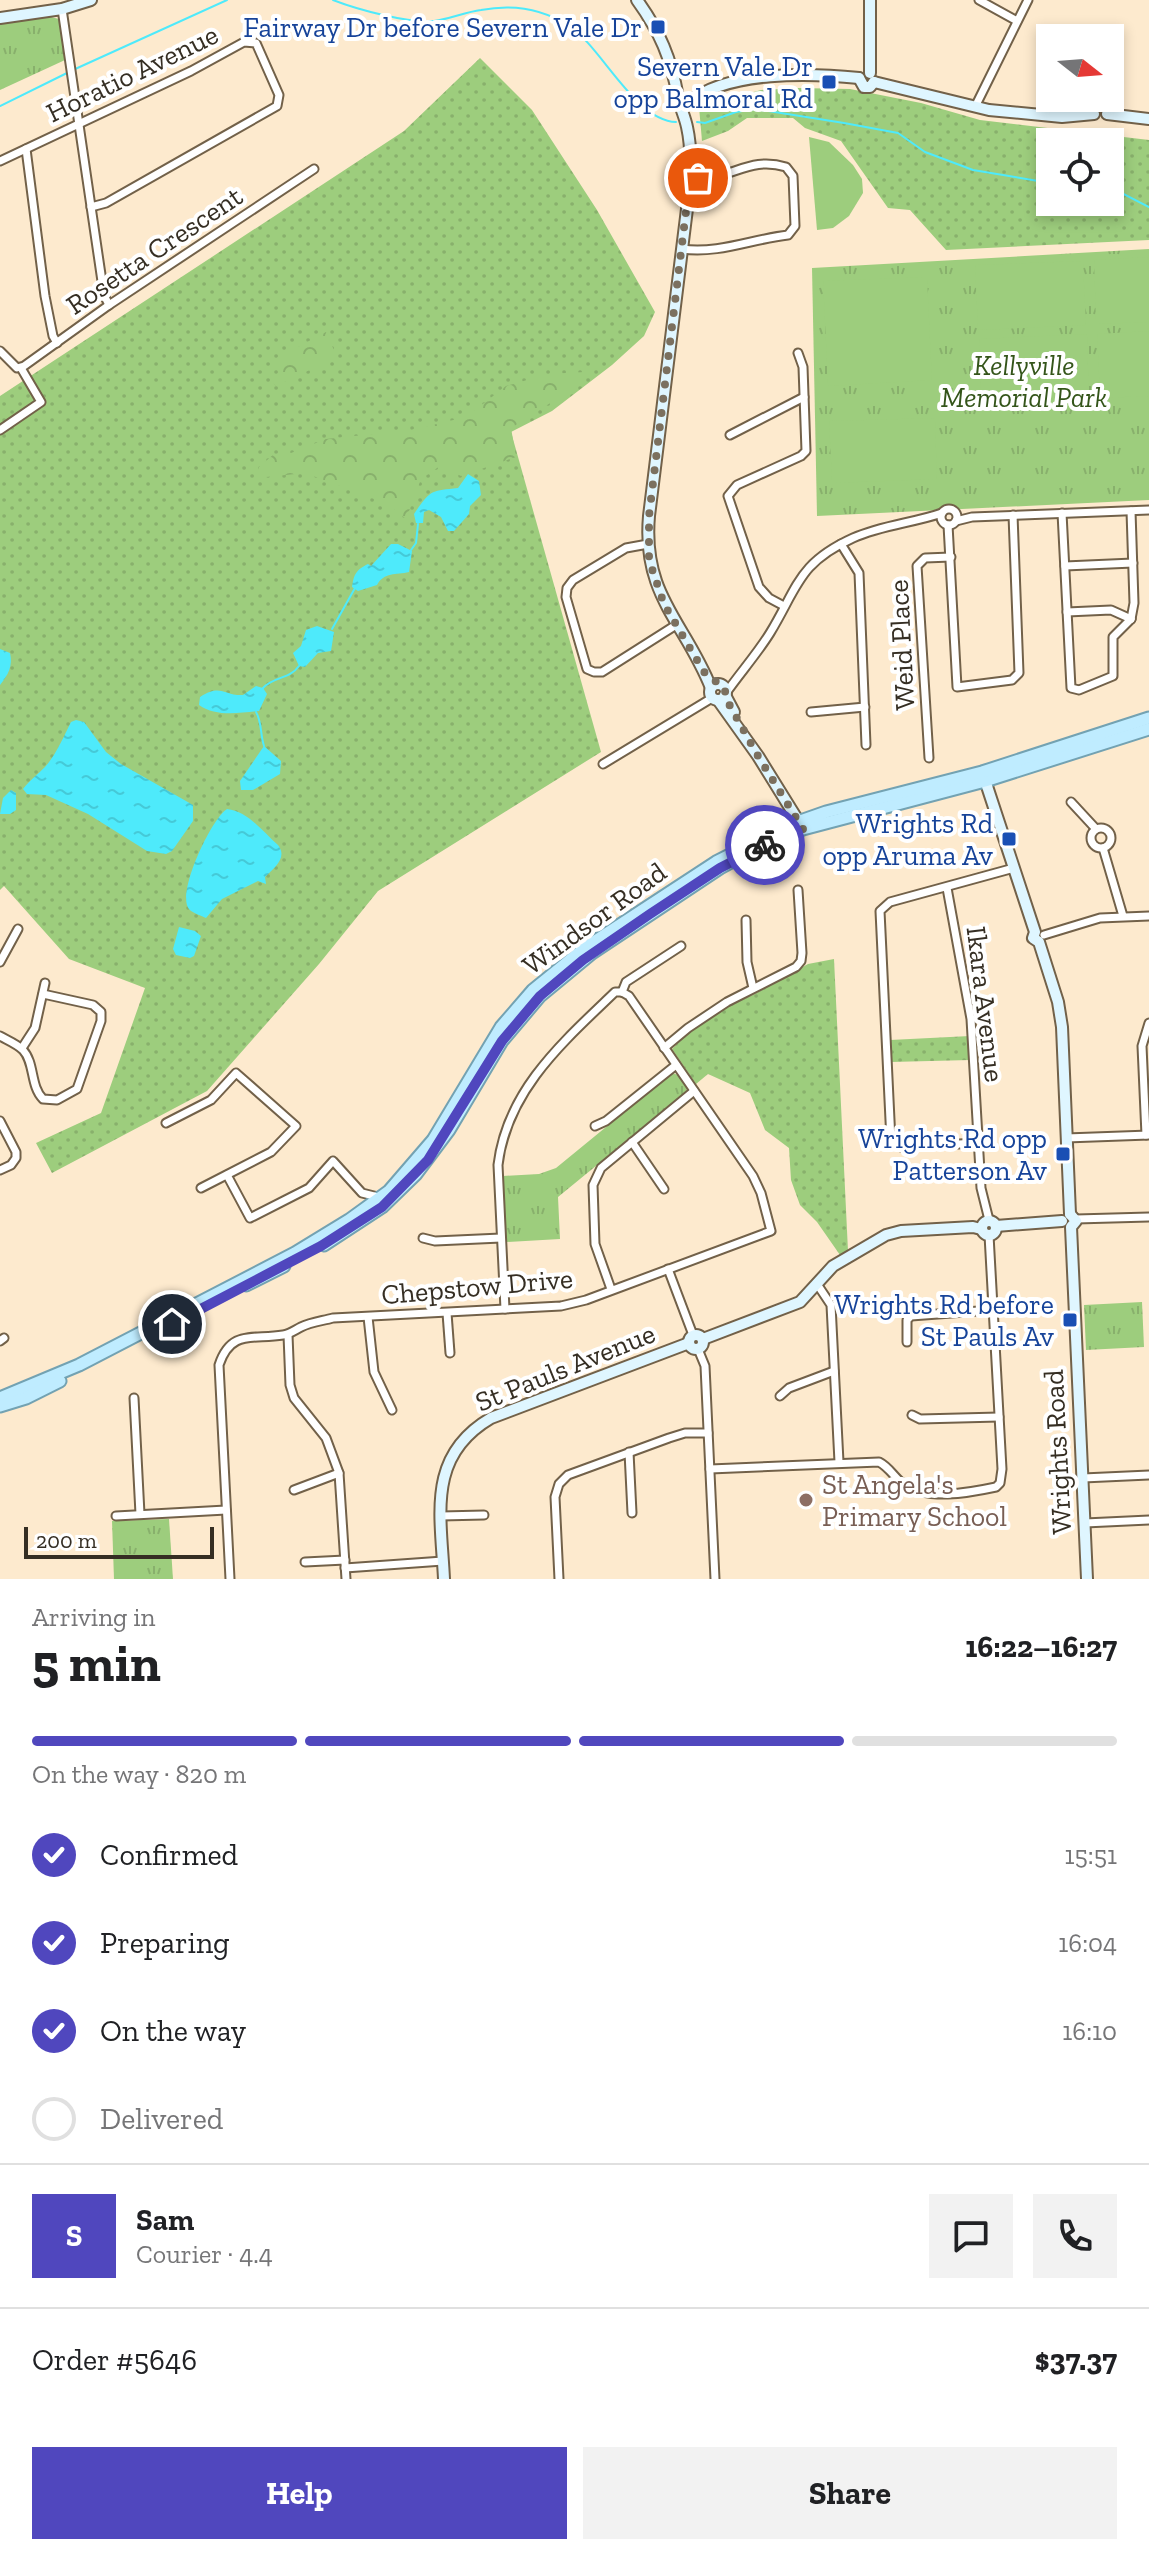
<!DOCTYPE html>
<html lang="en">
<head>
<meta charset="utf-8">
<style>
	body { margin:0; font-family:"Zilla Slab",serif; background:#f2f2f2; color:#202124; height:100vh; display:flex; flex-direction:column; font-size:30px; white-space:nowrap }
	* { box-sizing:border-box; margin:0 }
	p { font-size:26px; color:#757577 }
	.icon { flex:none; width:44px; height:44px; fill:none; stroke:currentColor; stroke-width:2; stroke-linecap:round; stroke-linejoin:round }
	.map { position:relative; height:1579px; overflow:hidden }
	.drawer { display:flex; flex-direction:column; background:#fff; flex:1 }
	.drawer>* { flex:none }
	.needle { width:52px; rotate:107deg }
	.fabs { position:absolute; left:1036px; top:24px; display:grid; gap:16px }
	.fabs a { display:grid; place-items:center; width:88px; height:88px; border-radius:0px; background:#fff; box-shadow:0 4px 12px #0003; font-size:40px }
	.scale { position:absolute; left:24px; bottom:20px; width:190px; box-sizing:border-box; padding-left:8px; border:4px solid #352e23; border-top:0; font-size:22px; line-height:28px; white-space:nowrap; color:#352e23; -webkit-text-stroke:6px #fff; paint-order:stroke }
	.pin { position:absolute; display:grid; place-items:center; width:68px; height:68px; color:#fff; margin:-34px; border:4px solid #fff; border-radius:50%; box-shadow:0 2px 8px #0007 }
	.courier { position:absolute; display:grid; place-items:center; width:80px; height:80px; margin:-40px; border:6px solid #5047be; border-radius:50%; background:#fff; color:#222; box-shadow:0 2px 10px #0007 }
	.overview em { font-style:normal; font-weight:700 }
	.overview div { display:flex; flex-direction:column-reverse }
	.overview { display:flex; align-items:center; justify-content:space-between; height:136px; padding:0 32px }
	h1 { font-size:52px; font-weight:700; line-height:60px }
	.bar { display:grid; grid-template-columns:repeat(4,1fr); gap:12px 8px; align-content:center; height:96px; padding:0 32px }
	.bar i { height:10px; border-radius:6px; background:#e0e0e0 }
	.bar .active { background:#5047be }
	.bar p { grid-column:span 4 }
	.line { display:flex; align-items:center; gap:20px; padding:0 32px; border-top:2px solid #e0e0e0 }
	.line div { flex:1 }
	.round { display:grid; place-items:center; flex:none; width:84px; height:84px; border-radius:0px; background:#f2f2f2 }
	ol { padding:0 32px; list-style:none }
	li { display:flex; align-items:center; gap:24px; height:88px }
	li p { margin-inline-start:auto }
	li .icon { padding:8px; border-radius:50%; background:#5047be; color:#fff; stroke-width:4 }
	li:last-child { color:#757577 }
	li i { width:44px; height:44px; border:4px solid #e0e0e0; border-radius:50% }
	.cta { display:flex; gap:16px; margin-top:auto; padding:16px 32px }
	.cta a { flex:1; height:92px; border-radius:0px; background:#5047be; color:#fff; font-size:32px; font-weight:700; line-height:92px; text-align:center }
	.cta a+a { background:#f2f2f2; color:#202124 }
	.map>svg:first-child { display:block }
	.grass { fill:url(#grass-dots); fill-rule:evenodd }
	.forest { fill:url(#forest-crowns) }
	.park { fill:url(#park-tufts) }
	.pitch { fill:#9dcd7d }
	.water { fill:url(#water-ripples) }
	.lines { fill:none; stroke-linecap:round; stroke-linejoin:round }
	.stream { stroke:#4eeafb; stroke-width:2 }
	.street-casing { stroke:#726149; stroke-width:11 }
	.secondary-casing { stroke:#726149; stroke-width:14 }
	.primary-casing { stroke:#73a2b2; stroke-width:15 }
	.street { stroke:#fff; stroke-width:7 }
	.secondary { stroke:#dff6ff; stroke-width:10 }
	.primary { stroke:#bfecff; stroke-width:11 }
	.done { stroke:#7b705f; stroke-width:8; stroke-dasharray:0 14.4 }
	.route { stroke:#5047be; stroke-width:10 }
	.transit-dot { fill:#1a4fb4; stroke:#fff; stroke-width:3 }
	.education-dot { fill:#8d6e63; stroke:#fff; stroke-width:3 }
	.labels { text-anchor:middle; stroke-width:8; stroke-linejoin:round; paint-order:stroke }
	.transit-label { font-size:28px; fill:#164399; stroke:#fff; text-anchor:end }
	.street-label { font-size:28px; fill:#352e23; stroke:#fff }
	.park-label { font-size:28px; font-style:italic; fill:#34551a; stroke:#fff }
	.education-label { font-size:28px; fill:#785e54; stroke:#fff; text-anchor:start }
</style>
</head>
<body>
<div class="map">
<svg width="1149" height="1579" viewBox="0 0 1149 1579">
	<defs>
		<pattern id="grass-dots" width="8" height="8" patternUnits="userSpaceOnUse" patternTransform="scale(2)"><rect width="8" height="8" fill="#9dcd7d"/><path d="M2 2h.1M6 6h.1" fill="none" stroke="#88b06c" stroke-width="1.8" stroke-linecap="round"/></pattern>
		<pattern id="forest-crowns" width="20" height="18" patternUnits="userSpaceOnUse" patternTransform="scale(2)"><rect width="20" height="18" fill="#9dcd7d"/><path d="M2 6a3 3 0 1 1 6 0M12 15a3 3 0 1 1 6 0" fill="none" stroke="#88b06c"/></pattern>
		<pattern id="park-tufts" width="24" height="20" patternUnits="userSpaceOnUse" patternTransform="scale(2)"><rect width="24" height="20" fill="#9dcd7d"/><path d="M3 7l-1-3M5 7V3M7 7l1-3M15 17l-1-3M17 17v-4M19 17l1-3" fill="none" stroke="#88b06c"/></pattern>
		<pattern id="water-ripples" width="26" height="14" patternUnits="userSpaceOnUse" patternTransform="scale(2)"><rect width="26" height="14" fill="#4eeafb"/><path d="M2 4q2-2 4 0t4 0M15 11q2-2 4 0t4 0" fill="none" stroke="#45c9d7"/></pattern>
	</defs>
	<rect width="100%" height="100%" fill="#fdeace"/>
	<g class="grass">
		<polygon points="480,58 532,110 597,210 655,312 644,336 612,365 552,411 511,432 601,752 378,891 319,964 207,1091 52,1173 36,1143 101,1113 145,988 69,959 4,886 0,890 0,396 404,131"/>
		<path d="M798,88L850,89L921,103L980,120L1149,140V240L946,250L910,210L888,208L841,141L805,128L793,118H747L728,131L702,141L699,107L761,90ZM1050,142H1110V202H1050Z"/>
		<polygon points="834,959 848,1251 840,1255 817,1222 800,1205 791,1180 789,1148 765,1130 750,1093 708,1074 696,1084 672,1049 690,1031 724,1008 753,995 808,964"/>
		<polygon points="970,1036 970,1060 891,1062 890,1040"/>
	</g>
	<g class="forest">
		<polygon points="326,332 337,357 276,386 272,382 278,373 277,358"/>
		<polygon points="585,372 585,381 511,428 516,457 461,476 440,466 421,479 406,519 388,504 305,473 266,477 257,474 259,467 274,454 291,453 326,439 411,430 466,417 506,386 548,374"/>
	</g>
	<g class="park">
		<polygon points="51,17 59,19 61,24 65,60 0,90 0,23"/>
		<polygon points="1149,249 1149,500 817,516 812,268"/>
		<path d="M672,1073C680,1074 684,1082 687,1089L685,1093L558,1197L560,1239L506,1242L503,1176L539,1174L556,1168Z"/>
		<polygon points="1142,1302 1144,1347 1086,1350 1084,1305"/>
		<polygon points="169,1519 173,1579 114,1579 112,1521"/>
	</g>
	<g class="pitch">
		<polygon points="809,137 829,142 853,165 862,179 863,193 849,216 833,228 817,230"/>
		<polygon points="1149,257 1149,322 1096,324 1094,260"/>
		<polygon points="1083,261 1086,325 978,330 975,265"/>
		<polygon points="927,277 932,380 828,386 823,281"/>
		<polygon points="1149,331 1149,396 1100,398 1097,334"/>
		<polygon points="1087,334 1089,398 981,403 979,339"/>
		<polygon points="935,418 937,479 832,483 829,421"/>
	</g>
	<g class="water">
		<path d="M468,474L479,481L481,495L470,506L469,514L454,531H448L441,517L429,510L424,512L423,523H416L414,514C431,489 431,491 458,488Z"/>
		<path d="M391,544H398L412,551L409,572C396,575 384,572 377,585L358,591L352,587C354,574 356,570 368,564L371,566Z"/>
		<polygon points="317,626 334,632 331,651 318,653 305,667 299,666 293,653 301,646 306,630"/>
		<path d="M0,649L10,653C13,666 8,675 0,685Z"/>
		<path d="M256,686L263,688L267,694L259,711C238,713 216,717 199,705L200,697C221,683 224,696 243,695Z"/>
		<path d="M76,720L84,722L106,752L121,764L193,805V821L172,851L166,854L147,851L88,814L46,795L27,794L23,789C30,780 38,774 45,767C56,755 64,736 71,722Z"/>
		<polygon points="264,746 281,761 280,774 253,790 241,790 240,781"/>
		<polygon points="11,790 16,793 16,810 10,814 0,814 3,798"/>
		<path d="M227,809C248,811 263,832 278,845C288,858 274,868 265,877L266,884L258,881L222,899L206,918C202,916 192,913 189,909C176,894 211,819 227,809Z"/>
		<polygon points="179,927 195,931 201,936 194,956 190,958 176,955 173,949"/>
	</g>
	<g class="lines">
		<g class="stream">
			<path d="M333,0C356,9 410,24 434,21C450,19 465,12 481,10C512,4 543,9 569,26C601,46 635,121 676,122"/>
			<polyline points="73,70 227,0"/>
			<polyline points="0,106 67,73"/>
			<polyline points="697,122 705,123 736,112 755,109 844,123 898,133 925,152 973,170 1050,183"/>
			<polyline points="1110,187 1149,207"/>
			<polyline points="411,550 416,543 418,524"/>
			<polyline points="332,629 355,588"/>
			<path d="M263,688C274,676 289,680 299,666"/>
			<path d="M256,712C262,722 260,734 264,746"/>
		</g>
		<defs>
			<g id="street">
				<polyline points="979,0 1017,21"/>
				<polyline points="62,9 104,295 109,305"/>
				<polyline points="975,107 1028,0"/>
				<polyline points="26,149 45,296 53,336 57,343"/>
				<polyline points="0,161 191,71 244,42 256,43 279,95 277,106 106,203 91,207"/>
				<path d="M682,249C719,254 752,239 788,235L795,226L793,176L786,167C747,155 731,182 690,178"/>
				<polyline points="0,351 17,368 24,366 109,305 314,169"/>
				<polyline points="0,430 41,402 21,368"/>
				<polyline points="730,435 804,397"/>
				<circle cx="949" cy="517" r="8"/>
				<polyline points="1062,513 1071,688 1079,690 1113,676 1113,637 1131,619"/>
				<polyline points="956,521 972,517 1149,510"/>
				<polyline points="948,525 957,687 1012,680 1019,673 1013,515"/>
				<polyline points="648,544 626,548 573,580 567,588 566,597 587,669 594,672 602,672 676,625"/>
				<polyline points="841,544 859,573 866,745"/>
				<polyline points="1065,566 1133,563"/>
				<polyline points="784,606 769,598 759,587 728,496 737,485 801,456 806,451 803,367 798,353"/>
				<polyline points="1067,612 1111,610 1131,619"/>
				<polyline points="1131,619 1134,603 1131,511"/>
				<path d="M726,693C740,673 757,654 770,633C798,587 798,563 853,538C882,525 913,523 942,513"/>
				<polyline points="811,712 865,707"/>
				<polyline points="929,758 917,566 925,558 951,557"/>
				<polyline points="603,764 712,698"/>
				<polyline points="1071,802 1096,829"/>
				<circle cx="1101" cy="838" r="10"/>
				<polyline points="1103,848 1123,916"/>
				<polyline points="947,888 971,1019 981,1188 989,1220"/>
				<polyline points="746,920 747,962 753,988"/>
				<polyline points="1044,935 1100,918 1149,916"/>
				<polyline points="0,962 18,929"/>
				<polyline points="622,992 626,982 681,946"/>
				<path d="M0,1036C7,1040 17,1044 23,1050C35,1063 30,1086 43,1099L57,1100L77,1089L101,1021V1012L93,1005L43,994"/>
				<polyline points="22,1048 35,1028 45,983"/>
				<polyline points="664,1048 688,1028 727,1002 796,967 801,961 802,953 798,890"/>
				<polyline points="0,1121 16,1152 16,1158 11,1165 0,1170"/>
				<polyline points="166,1123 211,1100 236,1073 296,1126 271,1152 201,1188"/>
				<polyline points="595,1126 606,1121 676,1065"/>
				<polyline points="1146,1135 1142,1046 1149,1023"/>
				<polyline points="1066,1138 1149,1135"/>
				<polyline points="632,1142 664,1189"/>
				<polyline points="978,1143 901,1147 891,1141 880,911 890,902 1014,868"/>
				<polyline points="227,1175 250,1218 309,1188 333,1161 362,1193 378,1197"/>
				<polyline points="1076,1219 1149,1217"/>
				<polyline points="423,1238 435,1241 501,1238"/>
				<polyline points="668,1269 693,1335"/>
				<polyline points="817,1284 831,1305 839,1462"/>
				<polyline points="611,1289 595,1244 593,1185 601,1168 694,1091"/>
				<path d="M505,1309L498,1165C507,1090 563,1042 615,992H622"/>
				<polyline points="447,1313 450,1353"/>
				<polyline points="368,1317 374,1372 392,1410"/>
				<polyline points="288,1335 290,1385 294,1398 326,1438 339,1473 346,1579"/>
				<polyline points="0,1341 4,1338"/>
				<polyline points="907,1342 907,1320 911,1316 992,1310"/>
				<polyline points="698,1349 705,1366 715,1579"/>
				<polyline points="780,1396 789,1388 834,1371"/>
				<polyline points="134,1398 140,1514"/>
				<polyline points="912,1415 920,1419 999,1417"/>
				<polyline points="629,1452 632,1513"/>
				<path d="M710,1469L879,1462C889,1467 894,1477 902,1483C927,1501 968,1493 996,1487L1000,1483L1002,1469L989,1235"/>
				<polyline points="1083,1478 1149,1475"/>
				<polyline points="294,1490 339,1473"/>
				<polyline points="116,1516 226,1510"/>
				<polyline points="441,1516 484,1515"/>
				<polyline points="1085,1523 1149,1520"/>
				<polyline points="305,1562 345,1560"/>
				<polyline points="345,1568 443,1561"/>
				<path d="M230,1579L219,1365C231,1329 253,1340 283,1335C290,1334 295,1330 301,1327C311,1322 322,1321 333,1318L561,1306L586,1300L771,1231L761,1193L753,1176L629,996L622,992"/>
				<polyline points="559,1579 555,1497 559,1484 568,1475 669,1438 685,1433 708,1433"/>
			</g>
			<g id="secondary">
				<path d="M637,0C660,32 671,58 678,97C680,107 685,117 687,127C693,154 690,182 687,209L649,516C642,596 685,622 711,688"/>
				<polyline points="0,18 62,9 91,0"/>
				<polyline points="870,73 870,0"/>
				<polyline points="859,78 864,87 870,87 874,82"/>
				<polyline points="874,82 989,110 1062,117 1094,114"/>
				<path d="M688,103C727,70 811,73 859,78"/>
				<polyline points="1107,114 1149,119"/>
				<circle cx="718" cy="692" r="8"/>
				<polyline points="725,695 734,712"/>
				<polyline points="718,700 758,756 802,827"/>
				<polyline points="983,774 1035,932 1033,938 1039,942 1058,1002 1062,1027 1070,1214"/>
				<polyline points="1070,1214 1076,1221 1071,1227 1087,1579"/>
				<circle cx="989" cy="1228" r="7"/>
				<polyline points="996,1226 1062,1221"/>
				<circle cx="696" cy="1342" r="7"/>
				<polyline points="703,1339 800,1302 833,1266 886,1235 901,1231 973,1227 981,1229"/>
				<path d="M444,1579C441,1515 426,1456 491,1418L689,1343"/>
			</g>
			<g id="primary">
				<polyline points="324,1245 382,1207 416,1174 449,1130 502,1041 540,996 592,953 720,868 755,849 803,829 985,781 1149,729"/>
				<polyline points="246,1285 284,1266"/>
				<polyline points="0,1398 79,1365 295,1253 349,1220 389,1191 433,1140 501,1027 533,990 586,947 716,862 789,825 826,812 982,772 1149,718"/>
				<polyline points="0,1406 26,1398 60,1381"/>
			</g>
		</defs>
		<use href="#street" class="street-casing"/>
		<use href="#secondary" class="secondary-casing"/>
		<use href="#primary" class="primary-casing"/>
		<use href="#street" class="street"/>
		<use href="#secondary" class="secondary"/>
		<use href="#primary" class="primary"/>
	</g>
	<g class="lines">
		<polyline class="done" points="698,178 690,178 649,516 649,560 664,604 704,672 724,688 729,704 758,756 803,829 765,845"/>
		<polyline class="route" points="172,1324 321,1246 382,1207 428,1160 502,1041 540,996 583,960 650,914 720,868 765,845"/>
	</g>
	<g class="transit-dot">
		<rect x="650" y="19" width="16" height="16" rx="4"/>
		<rect x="821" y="74" width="16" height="16" rx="4"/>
		<rect x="1001" y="831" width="16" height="16" rx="4"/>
		<rect x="1055" y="1146" width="16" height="16" rx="4"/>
		<rect x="1062" y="1312" width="16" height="16" rx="4"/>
	</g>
	<circle class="education-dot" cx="806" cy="1500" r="8"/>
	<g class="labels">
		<g class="transit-label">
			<text x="642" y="37">Fairway Dr before Severn Vale Dr</text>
			<text x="813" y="76">Severn Vale Dr<tspan x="813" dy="32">opp Balmoral Rd</tspan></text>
			<text x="993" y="833">Wrights Rd<tspan x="993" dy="32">opp Aruma Av</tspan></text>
			<text x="1047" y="1148">Wrights Rd opp<tspan x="1047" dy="32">Patterson Av</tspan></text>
			<text x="1054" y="1314">Wrights Rd before<tspan x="1054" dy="32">St Pauls Av</tspan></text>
		</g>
		<g class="street-label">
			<text transform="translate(132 73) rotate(-26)" y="10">Horatio Avenue</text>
			<text transform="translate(154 250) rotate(-34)" y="10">Rosetta Crescent</text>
			<text transform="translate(901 645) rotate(-93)" y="10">Weid Place</text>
			<text transform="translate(594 918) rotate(-36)" y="10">Windsor Road</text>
			<text transform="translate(986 1004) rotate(83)" y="10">Ikara Avenue</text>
			<text transform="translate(477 1286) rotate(-5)" y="10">Chepstow Drive</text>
			<text transform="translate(565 1367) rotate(-22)" y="10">St Pauls Avenue</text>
			<text transform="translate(1057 1452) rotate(-93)" y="10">Wrights Road</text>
		</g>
		<g class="park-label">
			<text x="1024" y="375">Kellyville<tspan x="1024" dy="32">Memorial Park</tspan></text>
		</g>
		<g class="education-label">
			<text x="822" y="1494">St Angela's<tspan x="822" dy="32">Primary School</tspan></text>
		</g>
	</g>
</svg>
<div class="fabs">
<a><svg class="needle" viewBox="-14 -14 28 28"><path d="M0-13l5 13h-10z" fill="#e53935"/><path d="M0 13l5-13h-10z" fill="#757577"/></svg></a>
<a><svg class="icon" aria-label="locate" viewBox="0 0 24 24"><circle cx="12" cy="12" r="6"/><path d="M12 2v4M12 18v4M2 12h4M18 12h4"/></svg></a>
</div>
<div class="scale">200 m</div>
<div class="pin" style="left:698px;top:178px;background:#ea580c"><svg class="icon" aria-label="bag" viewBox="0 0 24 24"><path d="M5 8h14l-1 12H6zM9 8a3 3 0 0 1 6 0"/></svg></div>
<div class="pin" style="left:172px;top:1324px;background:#1f2937"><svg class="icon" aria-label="home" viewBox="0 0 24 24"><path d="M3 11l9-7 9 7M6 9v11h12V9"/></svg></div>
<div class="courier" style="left:765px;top:845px"><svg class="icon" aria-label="bike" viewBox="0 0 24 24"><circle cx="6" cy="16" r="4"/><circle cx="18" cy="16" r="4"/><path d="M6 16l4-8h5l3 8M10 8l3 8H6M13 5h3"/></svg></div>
</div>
<section class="drawer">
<div class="overview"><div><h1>5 min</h1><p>Arriving in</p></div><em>16:22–16:27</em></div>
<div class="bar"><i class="active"></i><i class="active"></i><i class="active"></i><i></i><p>On the way · 820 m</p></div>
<ol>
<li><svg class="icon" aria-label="check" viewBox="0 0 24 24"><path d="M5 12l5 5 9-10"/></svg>Confirmed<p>15:51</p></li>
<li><svg class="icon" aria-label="check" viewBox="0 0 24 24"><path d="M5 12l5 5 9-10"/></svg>Preparing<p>16:04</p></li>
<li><svg class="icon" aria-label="check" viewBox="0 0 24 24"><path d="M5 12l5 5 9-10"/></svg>On the way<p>16:10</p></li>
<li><i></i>Delivered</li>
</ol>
<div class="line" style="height:144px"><b class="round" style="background:#5047be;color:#fff">S</b><div><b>Sam</b><p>Courier · 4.4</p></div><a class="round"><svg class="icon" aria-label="chat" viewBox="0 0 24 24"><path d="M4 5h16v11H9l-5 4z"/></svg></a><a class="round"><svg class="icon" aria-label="phone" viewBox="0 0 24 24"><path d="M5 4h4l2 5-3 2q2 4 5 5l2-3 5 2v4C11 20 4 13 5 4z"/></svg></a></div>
<div class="line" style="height:104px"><div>Order #5646</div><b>$37.37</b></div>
<div class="cta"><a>Help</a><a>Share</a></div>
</section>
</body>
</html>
